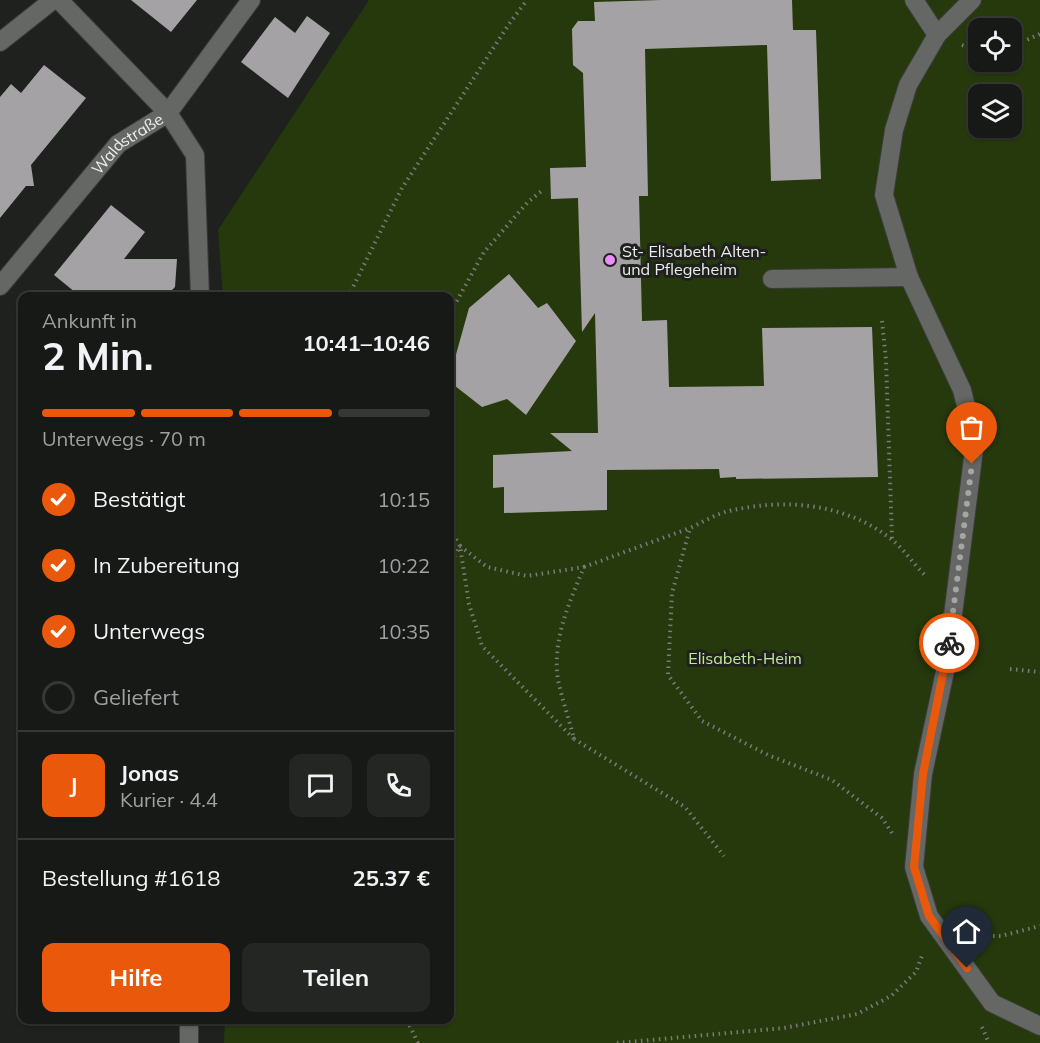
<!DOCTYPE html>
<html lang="de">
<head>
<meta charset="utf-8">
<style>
	body { margin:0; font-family:Mulish,sans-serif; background:#242623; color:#f1f3f6; height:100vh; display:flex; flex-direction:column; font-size:22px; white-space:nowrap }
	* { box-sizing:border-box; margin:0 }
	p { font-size:20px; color:#9ea0a1 }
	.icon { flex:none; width:33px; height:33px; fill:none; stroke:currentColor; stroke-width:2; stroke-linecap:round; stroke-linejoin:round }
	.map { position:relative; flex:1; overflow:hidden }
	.panel { position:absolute; left:18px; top:292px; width:436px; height:732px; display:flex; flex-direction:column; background:#171916; border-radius:12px; box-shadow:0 2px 4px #0004,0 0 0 2px #363835 }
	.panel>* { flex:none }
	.controls { position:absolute; left:968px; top:18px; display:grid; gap:12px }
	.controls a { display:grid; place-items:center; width:54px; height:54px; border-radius:12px; background:#171916; box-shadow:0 2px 4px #0004,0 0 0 2px #363835; font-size:30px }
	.pin { position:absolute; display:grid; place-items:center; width:51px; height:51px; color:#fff; margin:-62px -26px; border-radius:50% 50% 50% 0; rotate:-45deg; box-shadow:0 0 6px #0007 }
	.pin .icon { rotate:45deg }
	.courier { position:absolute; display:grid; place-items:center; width:60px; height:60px; margin:-30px; border:4px solid #ea580c; border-radius:50%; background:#fff; color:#222; box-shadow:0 2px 8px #0007 }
	.head em { font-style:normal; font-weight:700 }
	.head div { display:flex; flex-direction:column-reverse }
	.head { display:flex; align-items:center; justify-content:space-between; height:102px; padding:0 24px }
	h1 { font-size:39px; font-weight:700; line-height:45px }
	.bar { display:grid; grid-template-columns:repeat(4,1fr); gap:9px 6px; align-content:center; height:72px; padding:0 24px }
	.bar i { height:8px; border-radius:4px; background:#363835 }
	.bar .selected { background:#ea580c }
	.bar p { grid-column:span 4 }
	.line { display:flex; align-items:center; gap:15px; padding:0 24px; border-top:2px solid #363835 }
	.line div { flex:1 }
	.round { display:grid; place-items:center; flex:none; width:63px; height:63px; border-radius:12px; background:#242623 }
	ol { padding:0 24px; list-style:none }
	li { display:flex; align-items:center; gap:18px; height:66px }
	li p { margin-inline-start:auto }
	li .icon { padding:6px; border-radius:50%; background:#ea580c; color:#fff; stroke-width:4 }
	li:last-child { color:#9ea0a1 }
	li i { width:33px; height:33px; border:3px solid #363835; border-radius:50% }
	.action { display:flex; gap:12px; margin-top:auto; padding:12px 24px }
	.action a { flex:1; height:69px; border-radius:12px; background:#ea580c; color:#fff; font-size:24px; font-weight:700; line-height:69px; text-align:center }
	.action a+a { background:#242623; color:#f1f3f6 }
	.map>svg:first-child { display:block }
	.green { fill:#26390d; fill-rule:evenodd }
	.building { fill:#a5a2a5 }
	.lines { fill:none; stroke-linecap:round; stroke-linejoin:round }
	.minor-casing { stroke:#3b3c3a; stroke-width:20 }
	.path { stroke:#797b78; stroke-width:4; stroke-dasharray:1.5 4.5; stroke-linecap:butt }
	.minor { stroke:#656764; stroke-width:18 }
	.done { stroke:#a5a6a4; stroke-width:6; stroke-dasharray:0 10.8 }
	.route { stroke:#ea580c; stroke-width:8 }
	.poi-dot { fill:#eb8dfb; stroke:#1f211e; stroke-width:2 }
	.labels { text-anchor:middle; stroke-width:6; stroke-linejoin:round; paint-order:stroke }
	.street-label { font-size:16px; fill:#edeeec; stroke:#1f211e }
	.poi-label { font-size:16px; fill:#edeeec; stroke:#1f211e; text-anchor:start }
	.park-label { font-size:16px; fill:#c1ea96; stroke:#1f211e }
</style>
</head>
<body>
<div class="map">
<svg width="1040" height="1043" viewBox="0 0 1040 1043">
	<rect width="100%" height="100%" fill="#1f211e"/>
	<path class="green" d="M369,0H1040V1043H224L225,1020H450V297H223L218,230ZM978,28H1011V62H978ZM978,94H1011V128H978Z"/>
	<g class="building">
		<polygon points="131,0 197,0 171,32"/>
		<polygon points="661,0 792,0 793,30 816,30 821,179 771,181 767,45 645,49 648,196 639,196 642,321 667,320 669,387 764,386 762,328 872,327 878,477 736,479 736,477 720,478 719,469 607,470 607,510 504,513 504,487 493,488 493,455 572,451 550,433 598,433 595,313 582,332 578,198 551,199 550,168 586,167 583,73 573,65 572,29 578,21 595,21 594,2"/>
		<polygon points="307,16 330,33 288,98 241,62 275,17 295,33"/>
		<polygon points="44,65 86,98 31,165 34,186 26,186 0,218 0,97 11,84 21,93"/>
		<polygon points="111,205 145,232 124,259 177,259 175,287 165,297 81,297 54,275"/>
		<polygon points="509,274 538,308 547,303 576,341 526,415 507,399 482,407 450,382 450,376 469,308"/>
	</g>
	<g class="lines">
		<defs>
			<g id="minor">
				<polyline points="59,0 168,113 195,155 200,297"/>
				<polyline points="914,0 937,35 972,0"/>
				<polyline points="0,42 53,0"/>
				<polyline points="909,277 962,390 975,442 947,662 923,774 914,867 929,916 992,1003 1040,1026"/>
				<polyline points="772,279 909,277 884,195 894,130 908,85 937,35"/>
				<path id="s1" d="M0,286L118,144L168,113L251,0"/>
				<polyline points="189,1043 189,1020"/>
			</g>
		</defs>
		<use href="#minor" class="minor-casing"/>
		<g class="path">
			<polyline points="962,45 978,51"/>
			<polyline points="1011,47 1040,34"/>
			<polyline points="348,297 402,188 509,24 527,0"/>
			<polyline points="450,318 453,308 484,252 528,202 544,189"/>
			<polyline points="882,321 886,360 892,539"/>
			<polyline points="450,529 460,546 450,564"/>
			<path d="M460,546L487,567L527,576L584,567C569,603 552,640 558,680C562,699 569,719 574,739L482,646L469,604Z"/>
			<polyline points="584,567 690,528"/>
			<polyline points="1010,669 1040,672"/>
			<polyline points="574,739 685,807 724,856"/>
			<path d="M892,833L882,818L832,780L768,755L702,721L668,675L672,593L690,528C703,522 716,514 729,511C785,498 845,503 891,539C904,549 914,565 926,576"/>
			<polyline points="975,936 1001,936 1040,926"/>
			<polyline points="407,1020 418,1043"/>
			<polyline points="982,1027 989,1043"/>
			<polyline points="617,1043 784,1028 857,1014 891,996 916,972 923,953"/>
		</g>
		<use href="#minor" class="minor"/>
	</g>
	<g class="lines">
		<polyline class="done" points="949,643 972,464"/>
		<polyline class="route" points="949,643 923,774 914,867 929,916 967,968"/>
	</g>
	<circle class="poi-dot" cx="610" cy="260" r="6"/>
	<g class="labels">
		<g class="street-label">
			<text dy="6" stroke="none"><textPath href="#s1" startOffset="192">Waldstraße</textPath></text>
		</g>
		<g class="poi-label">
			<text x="622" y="257">St- Elisabeth Alten-<tspan x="622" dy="18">und Pflegeheim</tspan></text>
		</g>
		<g class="park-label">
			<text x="745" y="664">Elisabeth-Heim</text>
		</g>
	</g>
</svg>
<div class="controls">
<a><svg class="icon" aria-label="locate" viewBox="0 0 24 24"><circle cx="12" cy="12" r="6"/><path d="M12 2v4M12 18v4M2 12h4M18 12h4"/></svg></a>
<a><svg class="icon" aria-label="layers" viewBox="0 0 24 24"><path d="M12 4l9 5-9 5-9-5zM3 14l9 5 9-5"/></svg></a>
</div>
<div class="pin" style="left:972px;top:464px;background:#ea580c"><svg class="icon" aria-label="bag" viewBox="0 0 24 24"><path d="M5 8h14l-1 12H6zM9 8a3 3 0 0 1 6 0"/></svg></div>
<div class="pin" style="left:967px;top:968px;background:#1f2937"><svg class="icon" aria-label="home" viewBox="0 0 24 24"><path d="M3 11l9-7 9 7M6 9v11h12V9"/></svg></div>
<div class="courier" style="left:949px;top:643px"><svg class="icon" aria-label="bike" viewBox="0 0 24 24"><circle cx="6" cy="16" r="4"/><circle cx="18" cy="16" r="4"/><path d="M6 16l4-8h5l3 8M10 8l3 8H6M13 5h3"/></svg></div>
<section class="panel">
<div class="head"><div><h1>2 Min.</h1><p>Ankunft in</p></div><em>10:41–10:46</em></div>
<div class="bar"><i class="selected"></i><i class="selected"></i><i class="selected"></i><i></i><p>Unterwegs · 70 m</p></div>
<ol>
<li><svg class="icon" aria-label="check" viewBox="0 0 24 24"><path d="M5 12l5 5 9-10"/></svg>Bestätigt<p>10:15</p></li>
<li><svg class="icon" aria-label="check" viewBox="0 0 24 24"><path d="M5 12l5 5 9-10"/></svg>In Zubereitung<p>10:22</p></li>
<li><svg class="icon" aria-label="check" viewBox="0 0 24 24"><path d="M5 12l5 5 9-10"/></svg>Unterwegs<p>10:35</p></li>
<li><i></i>Geliefert</li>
</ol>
<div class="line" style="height:108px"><b class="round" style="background:#ea580c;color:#fff">J</b><div><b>Jonas</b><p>Kurier · 4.4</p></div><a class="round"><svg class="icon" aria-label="chat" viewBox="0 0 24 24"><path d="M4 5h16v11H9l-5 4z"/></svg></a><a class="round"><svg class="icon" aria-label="phone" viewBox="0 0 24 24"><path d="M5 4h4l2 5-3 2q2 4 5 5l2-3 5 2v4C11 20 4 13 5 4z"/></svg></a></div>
<div class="line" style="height:78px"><div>Bestellung #1618</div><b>25.37 €</b></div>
<div class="action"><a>Hilfe</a><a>Teilen</a></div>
</section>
</div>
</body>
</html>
